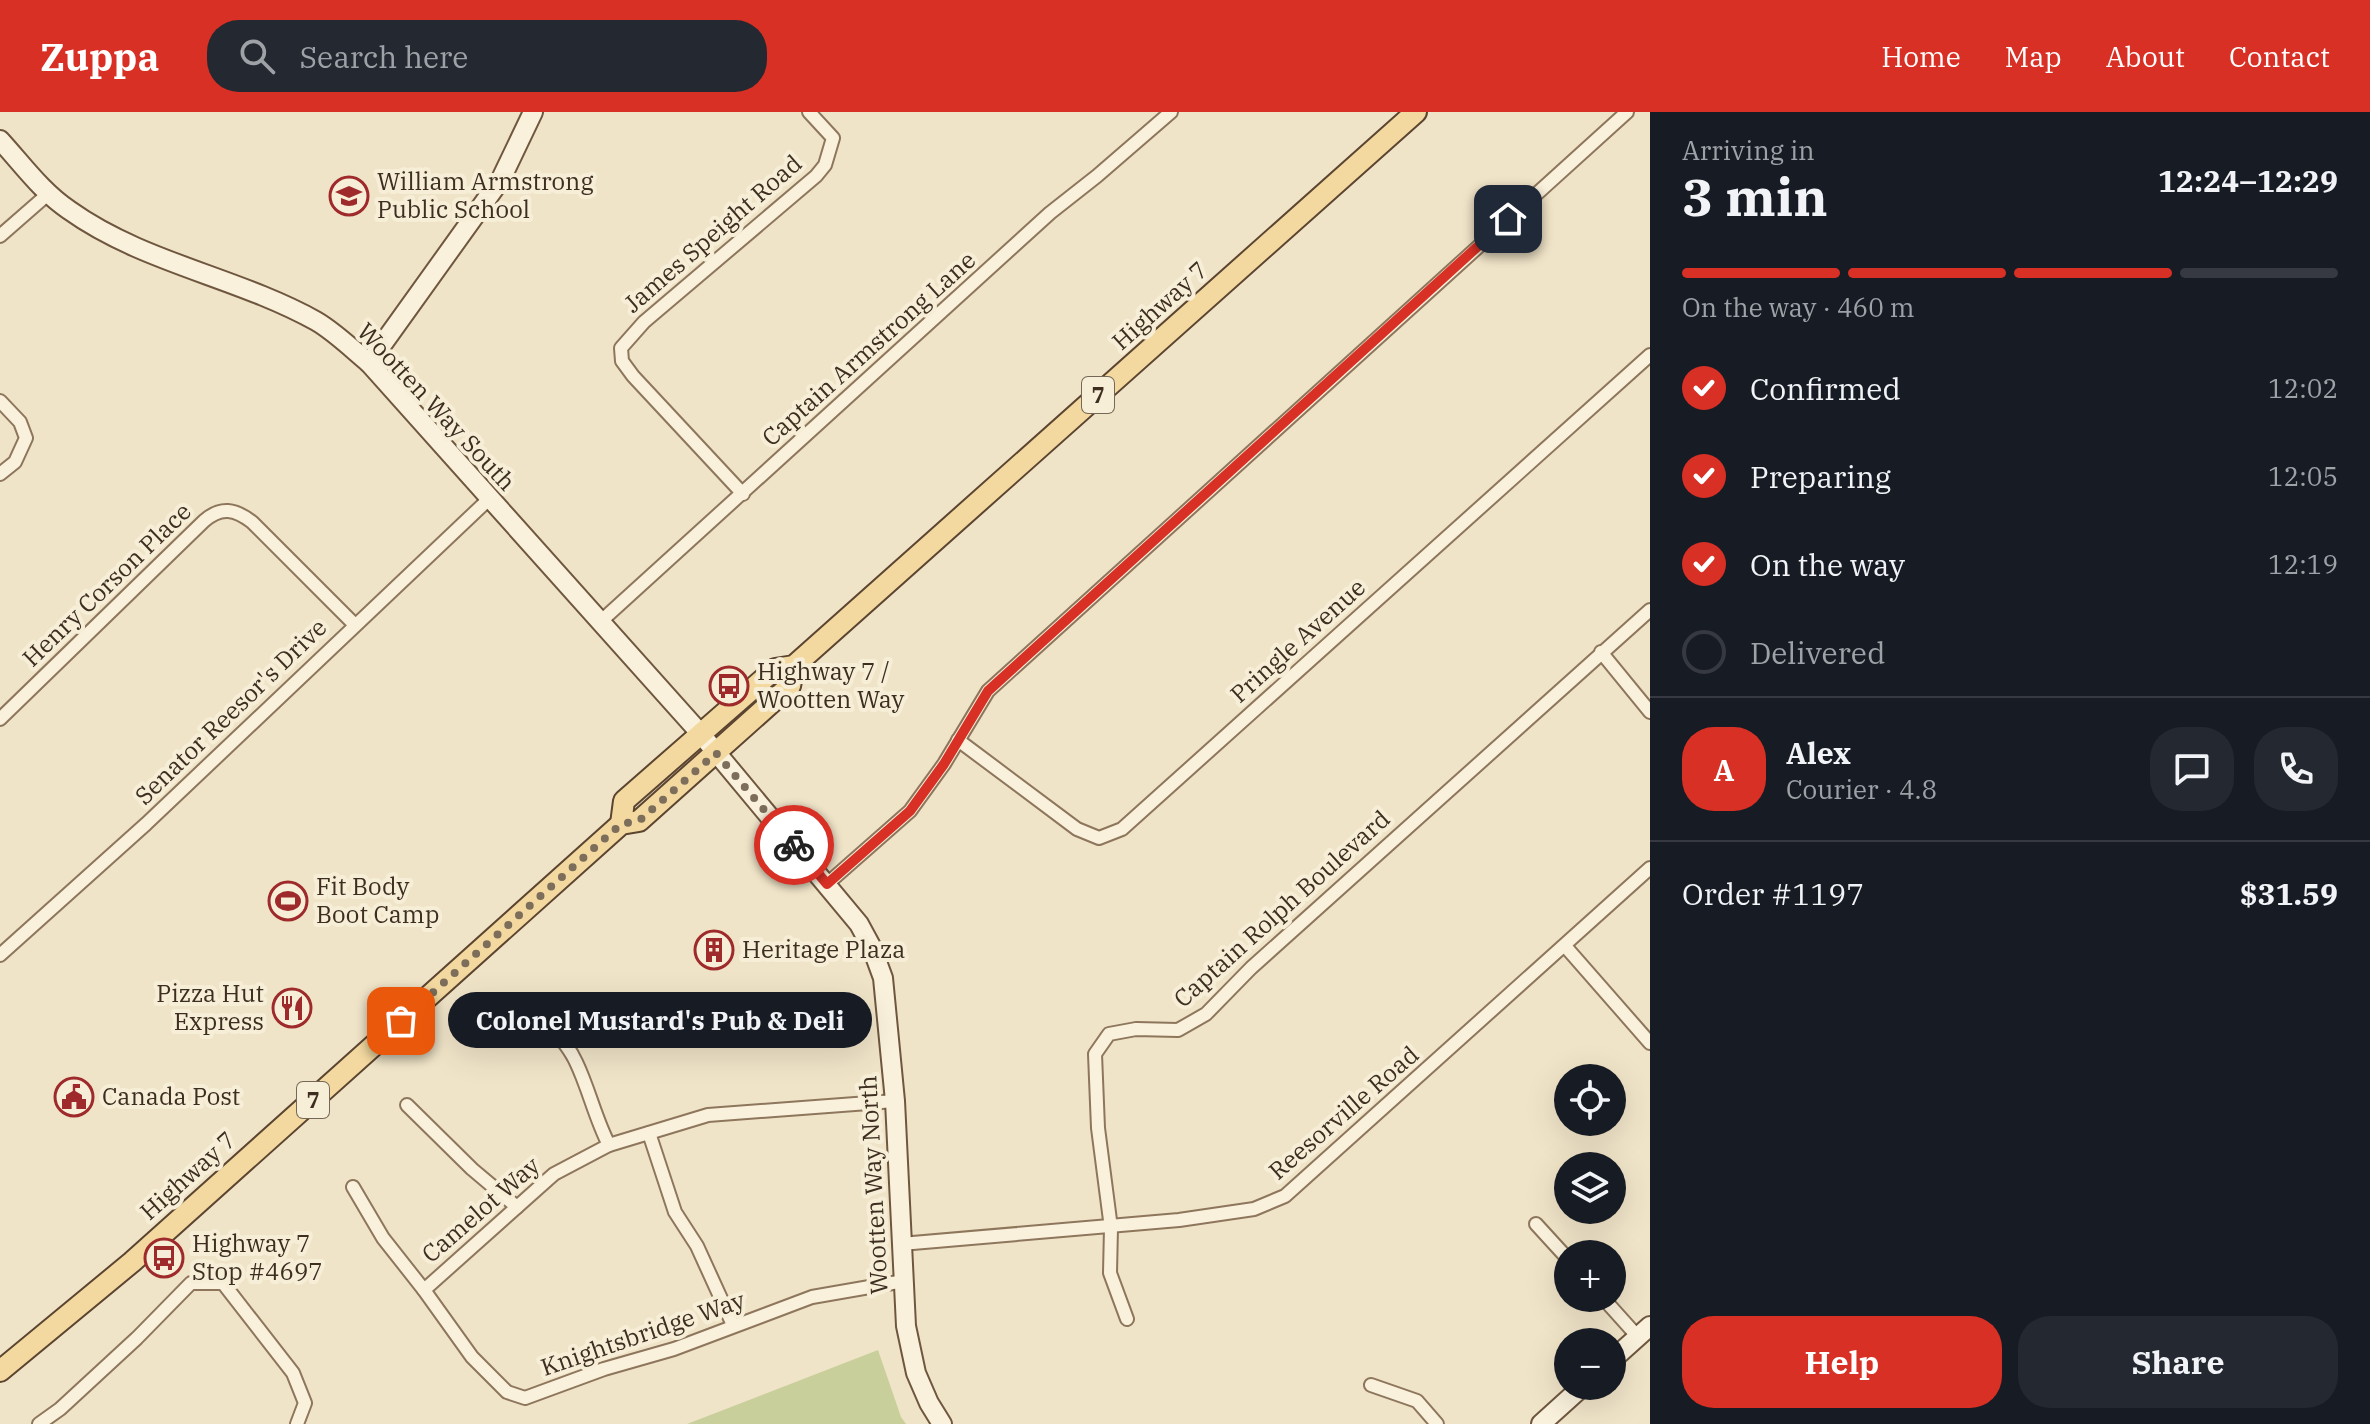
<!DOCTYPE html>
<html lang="en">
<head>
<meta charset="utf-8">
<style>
	body { margin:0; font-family:"IBM Plex Serif",serif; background:#242831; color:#f1f3f6; height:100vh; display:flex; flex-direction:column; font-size:30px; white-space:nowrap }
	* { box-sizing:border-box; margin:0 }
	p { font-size:26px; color:#9ea1a6 }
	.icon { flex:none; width:44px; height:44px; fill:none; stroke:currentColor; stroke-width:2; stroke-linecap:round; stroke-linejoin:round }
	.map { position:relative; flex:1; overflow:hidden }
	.details { display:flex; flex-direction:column; background:#171b24; width:720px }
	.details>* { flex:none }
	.tools { position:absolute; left:1554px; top:952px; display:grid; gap:16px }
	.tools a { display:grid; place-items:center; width:72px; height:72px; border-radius:50%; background:#171b24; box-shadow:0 8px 32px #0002; font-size:40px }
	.pin { position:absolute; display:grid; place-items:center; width:68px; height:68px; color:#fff; margin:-34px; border-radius:16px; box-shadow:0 4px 12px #0006 }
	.courier { position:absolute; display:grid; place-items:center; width:80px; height:80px; margin:-40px; border:6px solid #d93025; border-radius:50%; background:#fff; color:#222; box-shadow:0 2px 10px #0007 }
	.bubble { position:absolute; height:56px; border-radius:28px; background:#171b24; box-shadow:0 8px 32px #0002; font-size:26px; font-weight:800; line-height:56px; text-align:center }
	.head em { font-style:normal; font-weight:800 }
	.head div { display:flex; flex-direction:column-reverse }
	.head { display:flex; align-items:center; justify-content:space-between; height:136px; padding:0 32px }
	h1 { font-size:52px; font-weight:800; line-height:60px }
	.bar { display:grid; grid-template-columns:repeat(4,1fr); gap:12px 8px; align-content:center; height:96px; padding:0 32px }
	.bar i { height:10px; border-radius:6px; background:#363941 }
	.bar .current { background:#d93025 }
	.bar p { grid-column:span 4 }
	.line { display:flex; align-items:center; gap:20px; padding:0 32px; border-top:2px solid #363941 }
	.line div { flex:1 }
	.round { display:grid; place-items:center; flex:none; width:84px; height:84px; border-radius:32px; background:#242831 }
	ol { padding:0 32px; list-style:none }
	li { display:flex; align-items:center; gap:24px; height:88px }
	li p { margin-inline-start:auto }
	li .icon { padding:8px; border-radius:50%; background:#d93025; color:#fff; stroke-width:4 }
	li:last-child { color:#9ea1a6 }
	li i { width:44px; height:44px; border:4px solid #363941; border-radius:50% }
	.button { display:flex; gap:16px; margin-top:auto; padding:16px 32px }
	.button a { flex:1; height:92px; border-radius:32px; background:#d93025; color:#fff; font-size:32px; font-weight:800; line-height:92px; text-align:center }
	.button a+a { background:#242831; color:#f1f3f6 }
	header { display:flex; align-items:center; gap:48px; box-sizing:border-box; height:112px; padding:0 40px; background:#d93025; color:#fff }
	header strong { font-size:38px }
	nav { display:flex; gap:44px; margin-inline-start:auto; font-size:28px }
	.search { width:560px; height:72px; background:#242831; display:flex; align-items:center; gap:20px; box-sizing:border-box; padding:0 28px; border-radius:32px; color:#9ea1a6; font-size:30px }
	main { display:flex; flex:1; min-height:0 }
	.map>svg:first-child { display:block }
	.green { fill:#c9cf9b }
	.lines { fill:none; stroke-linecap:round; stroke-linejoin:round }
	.street-casing { stroke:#8d765c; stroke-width:16 }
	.secondary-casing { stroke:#6f573f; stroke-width:22 }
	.primary-casing { stroke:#5b4430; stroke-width:24 }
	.street { stroke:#faf1dc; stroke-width:12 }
	.secondary { stroke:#faf1dc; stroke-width:18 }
	.primary { stroke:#f3d9a0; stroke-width:20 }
	.done { stroke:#7c6e5b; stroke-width:8; stroke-dasharray:0 14.4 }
	.route { stroke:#d93025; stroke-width:10 }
	.labels { text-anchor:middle; stroke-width:8; stroke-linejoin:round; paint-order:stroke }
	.shield { fill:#f7eed8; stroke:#756857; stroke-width:2 }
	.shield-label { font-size:22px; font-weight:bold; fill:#3d2e20 }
	.poi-label { font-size:24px; fill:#3d2e20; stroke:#f7eed8; text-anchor:start }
	.street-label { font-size:24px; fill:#3d2e20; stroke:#f7eed8 }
</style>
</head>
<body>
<header>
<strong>Zuppa</strong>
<div class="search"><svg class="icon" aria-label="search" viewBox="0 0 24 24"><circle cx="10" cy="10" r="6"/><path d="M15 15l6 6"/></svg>Search here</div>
<nav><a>Home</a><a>Map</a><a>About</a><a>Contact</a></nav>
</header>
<main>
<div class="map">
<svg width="1650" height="1312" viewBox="0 0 1650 1312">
	<rect width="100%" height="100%" fill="#f0e4c8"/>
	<polygon class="green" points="878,1238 901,1305 906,1312 687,1312"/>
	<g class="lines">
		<defs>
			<g id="street">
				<polyline points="0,124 48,82"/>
				<polyline points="0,289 20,310 26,326 15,350 0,362"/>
				<polyline points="743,382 633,264 622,249 621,236 644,210 816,64 825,53 833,26 809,0"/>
				<polyline points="599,511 1050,101 1097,64 1171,0"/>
				<polyline points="1601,540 1650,600"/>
				<path d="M0,607L204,409C221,394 235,397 252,410L354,512"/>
				<polyline points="958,628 1077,717 1099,726 1122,717 1650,243"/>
				<polyline points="827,772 910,699 944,652 988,579 1627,0"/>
				<polyline points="1565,834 1650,931"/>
				<polyline points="0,843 146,712 490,386"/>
				<path d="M531,888C544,910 565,926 576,950C589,977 595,1006 609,1033"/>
				<polyline points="407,993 472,1057 517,1095"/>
				<polyline points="649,1021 675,1100 697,1134 733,1213"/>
				<polyline points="353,1075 383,1126 424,1178 472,1245 507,1280 525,1286 604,1257 674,1237 812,1185 904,1169"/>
				<polyline points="1536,1112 1568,1147"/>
				<polyline points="901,1132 1179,1108 1254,1097 1285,1084 1650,756"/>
				<polyline points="424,1178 554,1062 609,1033 708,1003 895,989"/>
				<polyline points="1603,1186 1638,1225"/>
				<polyline points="1127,1207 1110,1161 1111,1116 1098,1016 1095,942 1109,922 1136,917 1178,918 1206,902 1251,856 1650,498"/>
				<polyline points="1371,1273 1417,1289 1437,1312"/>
				<polyline points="39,1312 60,1297 137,1226 191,1171 223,1171 293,1261 305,1291 297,1312"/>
			</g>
			<g id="secondary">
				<path d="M0,28C22,52 42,80 69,98C143,151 237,165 316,209C335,220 352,237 369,251L700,621L859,812L872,836L883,866L895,989L906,1214L916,1261L929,1291L942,1312"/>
				<polyline points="369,251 501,67 533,0"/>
				<polyline points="1612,1248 1650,1214"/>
				<polyline points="1541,1312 1583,1274"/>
			</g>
			<g id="primary">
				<polyline points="621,712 624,689 775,557 794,554 1416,0"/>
				<polyline points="0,1259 132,1150 621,712 639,709 790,574 794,554"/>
			</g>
		</defs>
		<use href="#street" class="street-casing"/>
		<use href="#secondary" class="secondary-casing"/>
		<use href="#primary" class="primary-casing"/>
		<use href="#street" class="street"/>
		<use href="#secondary" class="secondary"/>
		<use href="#primary" class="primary"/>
	</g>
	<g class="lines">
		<polyline class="done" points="401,909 621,712 639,709 716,641 794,733"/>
		<polyline class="route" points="794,733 827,772 910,699 944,652 988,579 1508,107"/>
	</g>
	<defs>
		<symbol id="school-ring" viewBox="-11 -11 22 22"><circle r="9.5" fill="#f7eed8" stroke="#9e2a2b" stroke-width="1.5"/><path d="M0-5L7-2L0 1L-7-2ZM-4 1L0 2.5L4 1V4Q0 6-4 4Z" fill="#9e2a2b"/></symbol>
		<symbol id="bus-ring" viewBox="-11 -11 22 22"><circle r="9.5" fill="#f7eed8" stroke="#9e2a2b" stroke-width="1.5"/><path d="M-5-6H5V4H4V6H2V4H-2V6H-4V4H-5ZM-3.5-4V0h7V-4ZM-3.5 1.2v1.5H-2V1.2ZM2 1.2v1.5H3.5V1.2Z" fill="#9e2a2b"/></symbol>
		<symbol id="stadium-ring" viewBox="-11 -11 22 22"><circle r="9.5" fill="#f7eed8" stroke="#9e2a2b" stroke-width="1.5"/><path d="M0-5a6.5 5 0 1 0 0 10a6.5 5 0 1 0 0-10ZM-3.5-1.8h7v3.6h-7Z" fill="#9e2a2b"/></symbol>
		<symbol id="building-ring" viewBox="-11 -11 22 22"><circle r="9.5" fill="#f7eed8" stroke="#9e2a2b" stroke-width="1.5"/><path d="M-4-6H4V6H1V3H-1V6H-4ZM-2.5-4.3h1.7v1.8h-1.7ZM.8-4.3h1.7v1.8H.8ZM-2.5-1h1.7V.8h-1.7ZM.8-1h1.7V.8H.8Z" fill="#9e2a2b"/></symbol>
		<symbol id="restaurant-ring" viewBox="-11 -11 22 22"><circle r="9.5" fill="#f7eed8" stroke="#9e2a2b" stroke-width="1.5"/><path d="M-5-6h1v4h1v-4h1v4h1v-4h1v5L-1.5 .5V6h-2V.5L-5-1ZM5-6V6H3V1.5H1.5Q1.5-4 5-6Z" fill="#9e2a2b"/></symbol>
		<symbol id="civic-ring" viewBox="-11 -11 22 22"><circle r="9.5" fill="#f7eed8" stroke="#9e2a2b" stroke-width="1.5"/><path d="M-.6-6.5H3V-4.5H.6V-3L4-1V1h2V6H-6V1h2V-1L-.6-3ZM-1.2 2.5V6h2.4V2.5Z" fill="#9e2a2b"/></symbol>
	</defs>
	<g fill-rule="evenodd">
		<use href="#school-ring" x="327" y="62" width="44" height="44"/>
		<use href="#bus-ring" x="707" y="552" width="44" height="44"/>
		<use href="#stadium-ring" x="266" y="767" width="44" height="44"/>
		<use href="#building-ring" x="692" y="816" width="44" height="44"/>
		<use href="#restaurant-ring" x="270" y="874" width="44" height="44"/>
		<use href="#civic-ring" x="52" y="963" width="44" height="44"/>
		<use href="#bus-ring" x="142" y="1124" width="44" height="44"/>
	</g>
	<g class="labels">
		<g class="shield">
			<rect x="1082" y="265" width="32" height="36" rx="6"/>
			<rect x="297" y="970" width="32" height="36" rx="6"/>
		</g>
		<g class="shield-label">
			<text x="1098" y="291">7</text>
			<text x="313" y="996">7</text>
		</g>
		<g class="poi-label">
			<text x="377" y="78">William Armstrong<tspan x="377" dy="28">Public School</tspan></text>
			<text x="757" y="568">Highway 7 /<tspan x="757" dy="28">Wootten Way</tspan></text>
			<text x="316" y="783">Fit Body<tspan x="316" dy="28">Boot Camp</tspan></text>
			<text x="742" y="846">Heritage Plaza</text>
			<text x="264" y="890" text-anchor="end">Pizza Hut<tspan x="264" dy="28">Express</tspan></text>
			<text x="102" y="993">Canada Post</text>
			<text x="192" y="1140">Highway 7<tspan x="192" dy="28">Stop #4697</tspan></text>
		</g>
		<g class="street-label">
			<text transform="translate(713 122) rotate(-41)" y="8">James Speight Road</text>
			<text transform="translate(1160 194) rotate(-42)" y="8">Highway 7</text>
			<text transform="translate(869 237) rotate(-42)" y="8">Captain Armstrong Lane</text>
			<text transform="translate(436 295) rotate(47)" y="8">Wootten Way South</text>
			<text transform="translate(107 473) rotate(-44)" y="8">Henry Corson Place</text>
			<text transform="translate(1298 529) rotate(-42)" y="8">Pringle Avenue</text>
			<text transform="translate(231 600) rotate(-44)" y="8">Senator Reesor's Drive</text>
			<text transform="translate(1282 797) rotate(-42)" y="8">Captain Rolph Boulevard</text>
			<text transform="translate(1344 1001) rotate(-41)" y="8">Reesorville Road</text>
			<text transform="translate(188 1064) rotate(-42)" y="8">Highway 7</text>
			<text transform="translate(874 1073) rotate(-93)" y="8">Wootten Way North</text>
			<text transform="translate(481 1098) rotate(-41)" y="8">Camelot Way</text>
			<text transform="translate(643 1222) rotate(-19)" y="8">Knightsbridge Way</text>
		</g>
	</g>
</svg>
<div class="tools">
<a><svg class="icon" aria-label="locate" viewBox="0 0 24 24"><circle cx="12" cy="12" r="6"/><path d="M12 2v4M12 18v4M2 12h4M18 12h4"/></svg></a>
<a><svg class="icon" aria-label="layers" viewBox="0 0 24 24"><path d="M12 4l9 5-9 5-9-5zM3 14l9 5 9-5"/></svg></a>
<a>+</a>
<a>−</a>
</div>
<div class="pin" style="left:401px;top:909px;background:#ea580c"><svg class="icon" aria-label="bag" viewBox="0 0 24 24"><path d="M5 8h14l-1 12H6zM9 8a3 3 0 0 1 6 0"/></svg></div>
<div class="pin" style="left:1508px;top:107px;background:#1f2937"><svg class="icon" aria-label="home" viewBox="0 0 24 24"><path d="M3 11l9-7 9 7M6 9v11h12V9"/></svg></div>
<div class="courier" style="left:794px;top:733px"><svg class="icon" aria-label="bike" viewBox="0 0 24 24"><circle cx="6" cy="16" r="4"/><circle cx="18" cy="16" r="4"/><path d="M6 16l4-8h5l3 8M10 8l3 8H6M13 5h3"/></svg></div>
<div class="bubble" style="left:448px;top:880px;width:424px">Colonel Mustard's Pub &amp; Deli</div>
</div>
<section class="details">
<div class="head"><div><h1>3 min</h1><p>Arriving in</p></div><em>12:24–12:29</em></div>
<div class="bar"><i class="current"></i><i class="current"></i><i class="current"></i><i></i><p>On the way · 460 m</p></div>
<ol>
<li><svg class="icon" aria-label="check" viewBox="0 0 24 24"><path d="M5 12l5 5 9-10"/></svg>Confirmed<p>12:02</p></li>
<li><svg class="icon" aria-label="check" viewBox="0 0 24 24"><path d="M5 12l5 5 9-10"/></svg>Preparing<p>12:05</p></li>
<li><svg class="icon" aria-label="check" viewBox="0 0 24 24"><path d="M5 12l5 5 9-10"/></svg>On the way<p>12:19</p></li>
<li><i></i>Delivered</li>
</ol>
<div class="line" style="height:144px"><b class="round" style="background:#d93025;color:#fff">A</b><div><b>Alex</b><p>Courier · 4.8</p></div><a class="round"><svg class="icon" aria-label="chat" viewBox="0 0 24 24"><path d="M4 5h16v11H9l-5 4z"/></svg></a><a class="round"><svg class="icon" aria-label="phone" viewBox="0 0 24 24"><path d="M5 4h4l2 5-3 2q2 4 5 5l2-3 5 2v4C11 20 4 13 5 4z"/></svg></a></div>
<div class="line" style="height:104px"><div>Order #1197</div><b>$31.59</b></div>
<div class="button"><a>Help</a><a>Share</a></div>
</section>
</main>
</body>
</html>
